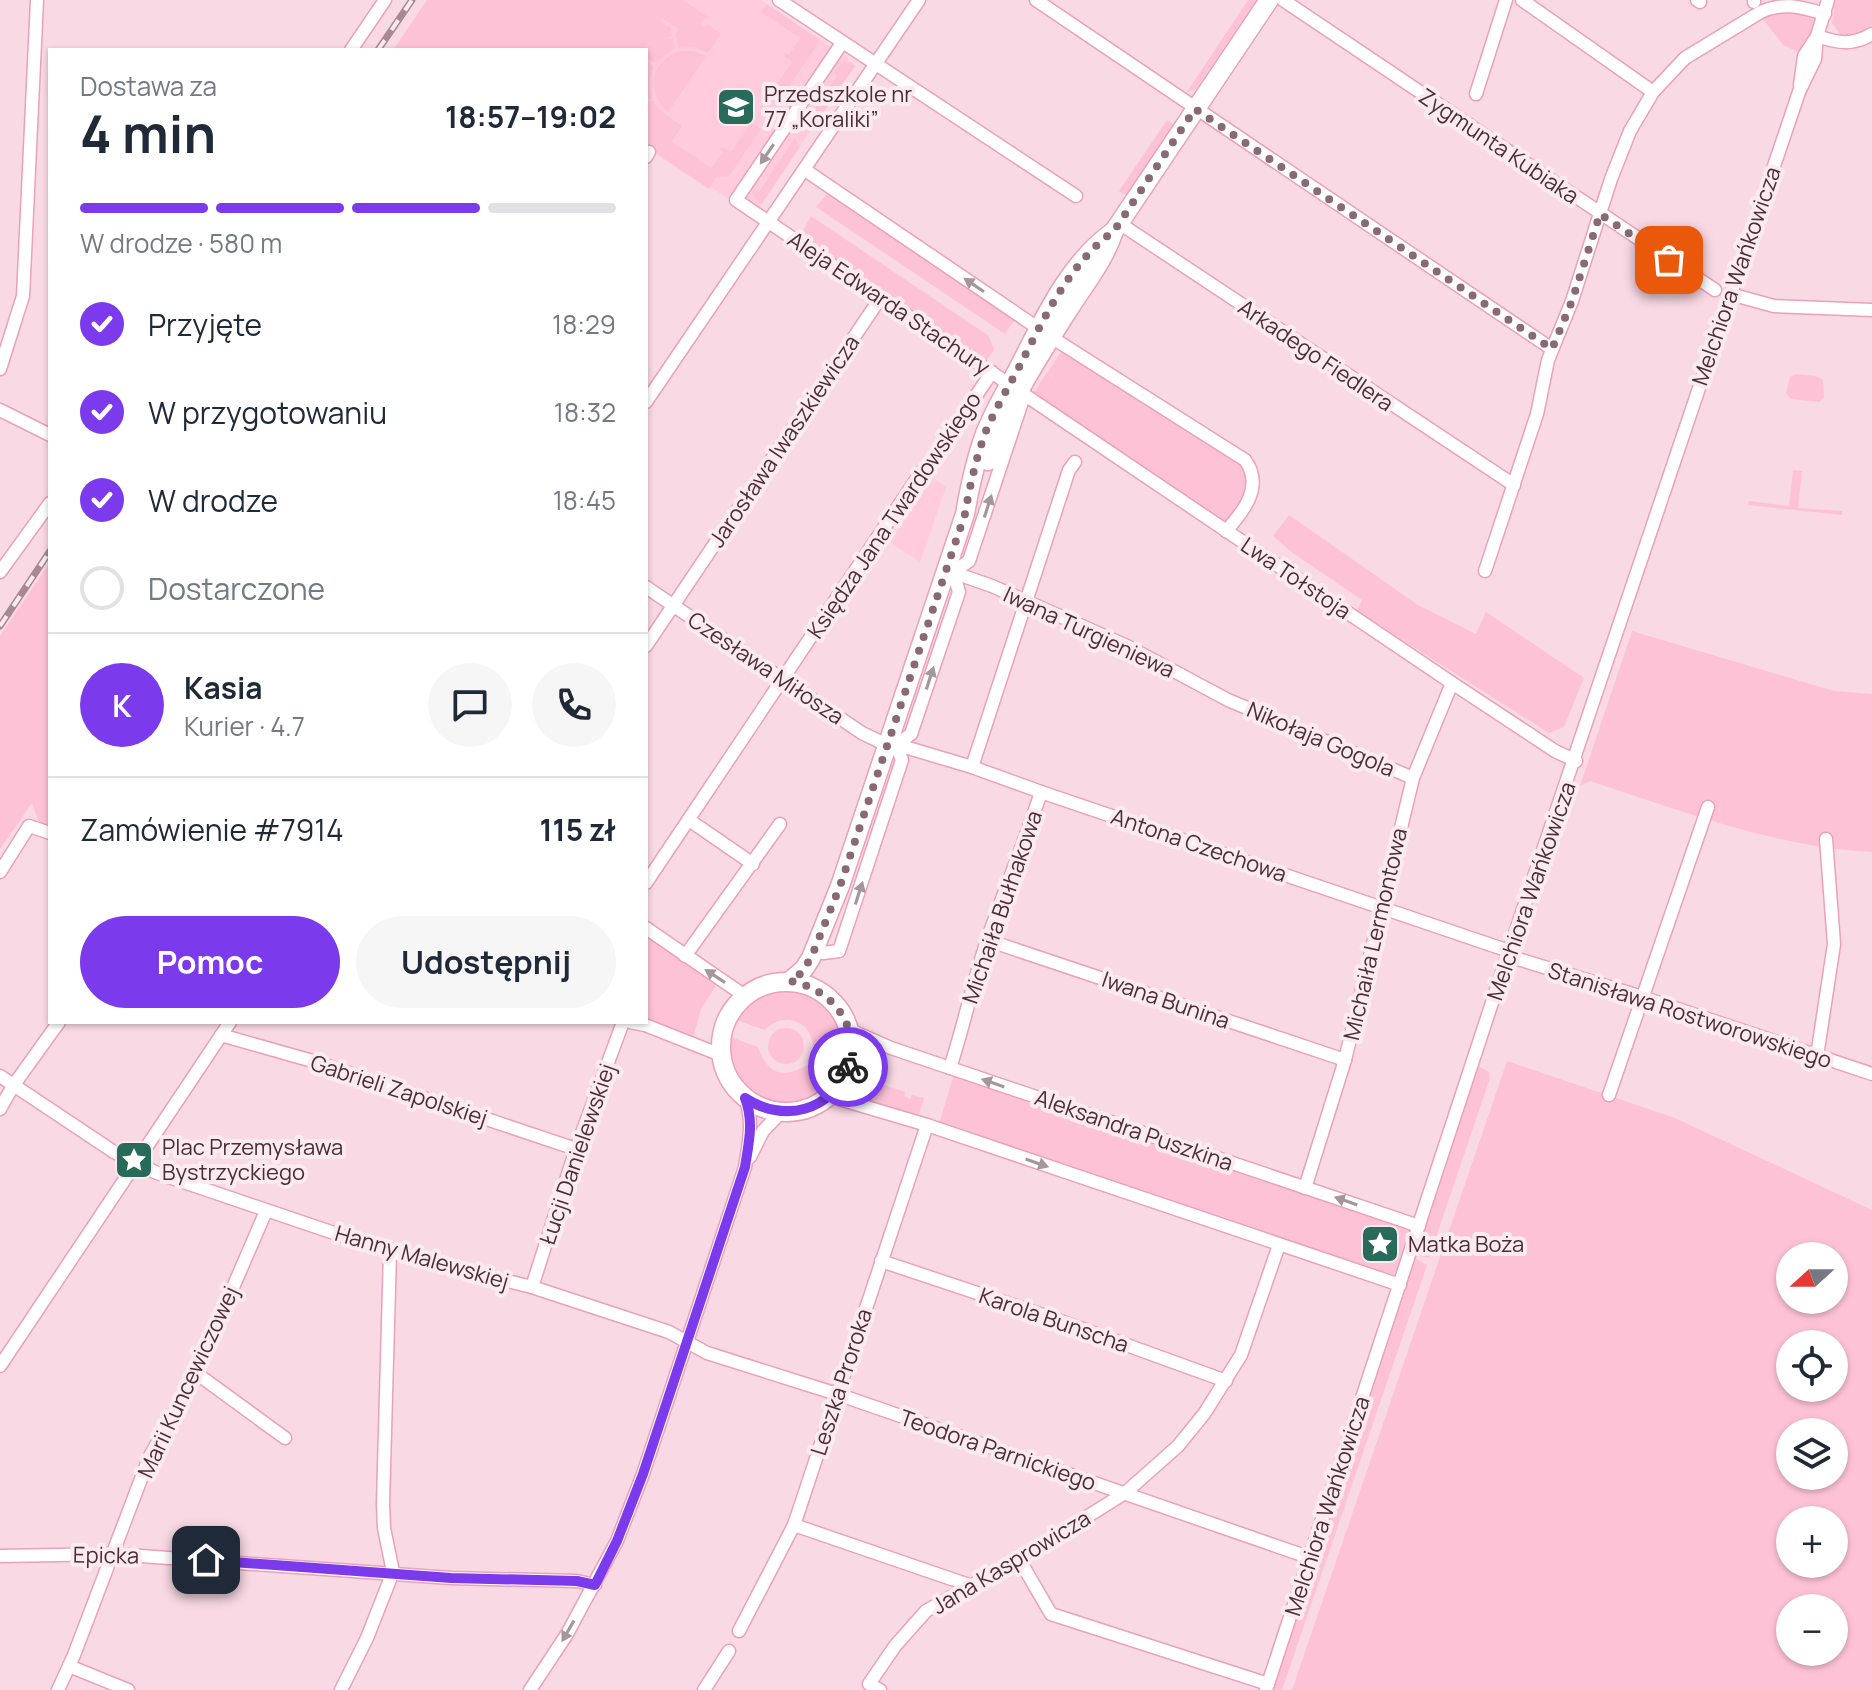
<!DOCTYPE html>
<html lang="pl">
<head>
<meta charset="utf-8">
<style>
	body { margin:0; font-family:Manrope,sans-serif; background:#f6f6f7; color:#1f2937; height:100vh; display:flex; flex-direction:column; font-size:30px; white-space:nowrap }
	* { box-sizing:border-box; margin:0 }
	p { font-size:26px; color:#747a83 }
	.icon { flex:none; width:44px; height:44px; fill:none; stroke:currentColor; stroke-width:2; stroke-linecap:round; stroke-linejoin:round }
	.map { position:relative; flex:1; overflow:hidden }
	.details { position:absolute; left:48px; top:48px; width:600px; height:976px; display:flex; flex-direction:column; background:#fff; border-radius:0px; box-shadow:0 2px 6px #0004 }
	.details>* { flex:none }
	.needle { width:52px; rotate:249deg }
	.tools { position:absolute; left:1776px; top:1242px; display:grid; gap:16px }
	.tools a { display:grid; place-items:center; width:72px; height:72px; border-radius:50%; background:#fff; box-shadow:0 2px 6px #0004; font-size:40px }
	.pin { position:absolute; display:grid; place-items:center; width:68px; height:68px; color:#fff; margin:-34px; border-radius:16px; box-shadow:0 4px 12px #0006 }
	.courier { position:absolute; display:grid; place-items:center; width:80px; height:80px; margin:-40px; border:6px solid #7c3aed; border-radius:50%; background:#fff; color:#222; box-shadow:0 2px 10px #0007 }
	.headline em { font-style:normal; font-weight:700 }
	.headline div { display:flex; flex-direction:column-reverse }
	.headline { display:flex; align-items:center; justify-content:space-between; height:136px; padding:0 32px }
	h1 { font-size:52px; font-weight:700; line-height:60px }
	.bar { display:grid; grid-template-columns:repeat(4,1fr); gap:12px 8px; align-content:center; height:96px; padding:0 32px }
	.bar i { height:10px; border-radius:6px; background:#e0e1e3 }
	.bar .selected { background:#7c3aed }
	.bar p { grid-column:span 4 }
	.line { display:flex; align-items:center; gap:20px; padding:0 32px; border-top:2px solid #e0e1e3 }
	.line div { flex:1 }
	.round { display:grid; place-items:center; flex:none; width:84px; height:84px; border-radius:42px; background:#f6f6f7 }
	ol { padding:0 32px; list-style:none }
	li { display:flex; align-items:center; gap:24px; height:88px }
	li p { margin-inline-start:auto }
	li .icon { padding:8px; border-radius:50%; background:#7c3aed; color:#fff; stroke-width:4 }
	li:last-child { color:#747a83 }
	li i { width:44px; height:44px; border:4px solid #e0e1e3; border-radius:50% }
	.cta { display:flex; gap:16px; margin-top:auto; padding:16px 32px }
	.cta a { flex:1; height:92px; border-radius:48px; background:#7c3aed; color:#fff; font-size:32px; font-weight:700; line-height:92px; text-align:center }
	.cta a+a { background:#f6f6f7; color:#1f2937 }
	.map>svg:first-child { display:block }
	.built { fill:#ffcbdd }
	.green { fill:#fec2d7; fill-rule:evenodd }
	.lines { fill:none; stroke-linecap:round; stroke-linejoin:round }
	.street-casing { stroke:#eba0bc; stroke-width:15 }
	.secondary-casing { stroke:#eba0bc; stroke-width:21 }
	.street { stroke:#fff; stroke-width:12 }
	.secondary { stroke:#fff; stroke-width:18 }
	.rail-casing { stroke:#a78893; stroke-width:7 }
	.rail { stroke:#fbebf0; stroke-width:4; stroke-dasharray:12; stroke-linecap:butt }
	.oneway { fill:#a5969c }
	.done { stroke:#886974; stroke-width:8; stroke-dasharray:0 14.4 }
	.route { stroke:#7c3aed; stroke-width:10 }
	.labels { text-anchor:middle; stroke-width:8; stroke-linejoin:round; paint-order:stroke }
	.poi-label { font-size:22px; fill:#4b2d38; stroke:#fbebf0; text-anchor:start }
	.street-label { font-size:22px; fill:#4b2d38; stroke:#fbebf0 }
</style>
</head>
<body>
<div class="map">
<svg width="1872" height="1690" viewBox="0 0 1872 1690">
	<rect width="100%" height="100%" fill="#f9d9e4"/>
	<g class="built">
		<polygon points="605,0 761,0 848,58 851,71 753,216 646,143 646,50 571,50"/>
		<polygon points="933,478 946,487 920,562 890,542"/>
	</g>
	<g class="green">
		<polygon points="427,0 683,0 711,19 705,18 701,24 705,27 707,24 721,34 708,53 694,47 678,48 676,33 679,29 662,18 662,22 671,28 672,37 667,38 673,39 674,49 656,63 646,58 646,50 393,50"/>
		<polygon points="1248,0 1256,0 1196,89 1186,93"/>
		<polygon points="1835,0 1872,0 1872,25 1852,37 1840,34 1832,23"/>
		<polygon points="767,4 820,41 781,98 772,91 792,62 784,56 785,53 789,55 800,38 761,12"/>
		<polygon points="1793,10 1816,20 1801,53 1783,45 1763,19 1764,14"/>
		<path d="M680,51H693L706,56L668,112C644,92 651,60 680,51Z"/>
		<polygon points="646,62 654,66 649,82 652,98 648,99 648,102 653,101 661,111 682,126 672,142 711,168 723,152 720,150 722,147 731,152 751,123 761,129 729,176 717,177 709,189 646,147"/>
		<polygon points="845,62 851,62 855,66 810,132 802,127 837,76 834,71"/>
		<polygon points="1167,120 1175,126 1127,197 1119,191"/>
		<polygon points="795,138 799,148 762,204 754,196 755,188 758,193"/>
		<polygon points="828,193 1015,319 1005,334 816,207"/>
		<polygon points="811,216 989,336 994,350 986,361 800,237"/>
		<polygon points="1061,352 1076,358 1245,467 1247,489 1231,520 1223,522 1032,395"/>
		<polygon points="1796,374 1816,376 1823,380 1824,398 1819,402 1791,399 1786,393 1790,377"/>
		<polygon points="1793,470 1802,471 1798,508 1842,511 1842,515 1748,505 1749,501 1789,506"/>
		<polygon points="1289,515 1418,605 1476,634 1486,612 1584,678 1564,727 1549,733 1357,611 1362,600 1290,551 1273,536"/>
		<polygon points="50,562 50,828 39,823 32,803 0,849 0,636"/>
		<path d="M1632,631L1834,691L1872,694V852C1775,847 1682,811 1590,781L1580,786Z"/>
		<polygon points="646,934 718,983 701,1009 693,1038 646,1020"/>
		<path d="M777,987C819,984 846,1015 845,1056L813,1045C810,1020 783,1011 765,1030L733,1019C743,1002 757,992 777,987Z"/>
		<circle cx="786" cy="1046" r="18"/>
		<path d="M728,1036L758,1047C768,1076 784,1079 809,1064L839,1073C806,1133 721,1104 728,1036Z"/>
		<path d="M1507,1061L1675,1118L1872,1210V1690H1292ZM1790,1256H1834V1300H1790ZM1790,1344H1834V1388H1790ZM1790,1432H1834V1476H1790ZM1790,1520H1834V1564H1790ZM1790,1608H1834V1652H1790Z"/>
		<polygon points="1478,1066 1489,1072 1490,1078 1429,1258 1416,1255"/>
		<polygon points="958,1075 1409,1229 1411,1233 1398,1274 1391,1275 939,1124 953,1077"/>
		<polygon points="867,1079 905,1092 904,1096 910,1099 912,1095 924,1098 919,1114 915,1116 856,1097"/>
		<polygon points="1415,1258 1427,1265 1282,1690 1272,1690"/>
	</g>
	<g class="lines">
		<defs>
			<g id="street">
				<polyline points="779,0 1076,196"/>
				<polyline points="1036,0 1552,349"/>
				<polyline points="1283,0 1715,290"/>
				<polyline points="1522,0 1653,92"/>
				<polyline points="1697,0 1700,2"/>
				<polyline points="1754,0 1754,2"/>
				<path d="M1817,36C1838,43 1852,46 1872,34"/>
				<polyline points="842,43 736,200 1452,683 1555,751 1576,761"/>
				<polyline points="351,50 385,0"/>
				<polyline points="1800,85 1804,56 1815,39"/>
				<polyline points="1476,94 1506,0"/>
				<polyline points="646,157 649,152"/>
				<path d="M805,170L1051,337L1245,460C1264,486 1244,511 1226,531"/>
				<polyline points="1119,223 1514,485"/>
				<polyline points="1730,294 1774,306 1872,310"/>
				<polyline points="0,369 23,296 37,0"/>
				<polyline points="646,402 919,0"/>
				<polyline points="0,410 50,435"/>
				<polyline points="949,571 992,586 1127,646 1228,700 1413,778"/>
				<path d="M1485,571L1537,414L1548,360L1572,301L1611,179L1630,131L1653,92L1685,58L1759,13C1782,1 1801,7 1825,14"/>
				<polyline points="0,572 50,503"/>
				<polyline points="646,587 862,733 887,745"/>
				<polyline points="646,646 881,297"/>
				<polyline points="888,742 972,767 1041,792 1509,951"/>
				<polyline points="972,767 1069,470 1075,462"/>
				<polyline points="689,820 753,864"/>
				<polyline points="0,872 29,826 50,833"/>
				<polyline points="646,883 922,471 926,470 992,372"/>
				<polyline points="646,928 745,996"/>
				<polyline points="987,940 1345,1060"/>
				<polyline points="823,953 839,951 902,760 896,745 911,734 959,592 953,572 969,561 1024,396"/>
				<polyline points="685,956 780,824"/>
				<polyline points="1508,956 1642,997 1872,1074"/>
				<polyline points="630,1022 645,1025 721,1055"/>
				<polyline points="850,1030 891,1048 1419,1226"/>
				<polyline points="221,1035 316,1062 576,1149"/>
				<polyline points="1817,1056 1834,944 1826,839"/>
				<path d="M950,1068C964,1025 973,981 988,938C1005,888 1025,842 1041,792"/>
				<polyline points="0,1076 114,1152 157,1173 390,1252 532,1287 669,1332 707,1353 837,1394 1311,1558"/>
				<polyline points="1609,1095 1708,807"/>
				<polyline points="829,1096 927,1125 1400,1285"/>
				<polyline points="0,1109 13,1086 59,1022"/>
				<polyline points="750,1157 763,1131 781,1112"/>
				<polyline points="1305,1188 1345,1060 1413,778 1452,683"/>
				<polyline points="881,1261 1055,1319 1226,1381"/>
				<polyline points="532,1287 576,1149 623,1022"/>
				<polyline points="0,1366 230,1022"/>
				<polyline points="196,1373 285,1438"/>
				<polyline points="794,1525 969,1585"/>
				<polyline points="0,1556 113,1554 451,1578 577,1581 595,1585"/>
				<polyline points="1019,1559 1051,1614 1268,1684"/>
				<polyline points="739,1631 794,1525 927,1125"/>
				<polyline points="69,1666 128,1690"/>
				<polyline points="58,1690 74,1655 149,1458 196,1373 266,1211"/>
				<polyline points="341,1690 367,1638 393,1572 384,1528 383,1503 390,1252"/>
				<path d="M530,1690L567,1634L617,1541L643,1474L745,1167C749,1141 754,1122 745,1098"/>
				<polyline points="704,1690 729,1651"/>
				<polyline points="880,1690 869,1684 895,1646 926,1611 1019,1559 1125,1493 1178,1446 1204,1414 1241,1355 1279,1245"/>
				<polyline points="1266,1690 1509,951 1799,92 1815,59 1817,36 1828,0"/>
			</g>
			<g id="secondary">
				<path d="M988,461C1006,408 1037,359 1067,312C1084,285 1104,261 1114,231L1269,0"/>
				<path d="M790,981L804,969L811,958L840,886L965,514C970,485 976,458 986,431C995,410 1006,390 1017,371C1042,323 1068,263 1114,231"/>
				<circle cx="786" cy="1047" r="65"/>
			</g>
		</defs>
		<use href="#street" class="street-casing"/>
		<use href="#secondary" class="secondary-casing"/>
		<use href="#street" class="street"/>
		<use href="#secondary" class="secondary"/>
		<defs>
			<g id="rail">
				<polyline points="378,50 412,0"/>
				<polyline points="0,626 50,551"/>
			</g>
		</defs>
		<use href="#rail" class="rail-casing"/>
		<use href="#rail" class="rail"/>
	</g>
	<defs><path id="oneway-solid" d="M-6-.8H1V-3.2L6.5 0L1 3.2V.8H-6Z" transform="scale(2)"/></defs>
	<g class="oneway">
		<use href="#oneway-solid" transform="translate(767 154) rotate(124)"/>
		<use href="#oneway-solid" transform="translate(974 285) rotate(-146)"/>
		<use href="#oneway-solid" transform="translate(988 506) rotate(-72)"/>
		<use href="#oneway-solid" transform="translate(930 678) rotate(-72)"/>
		<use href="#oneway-solid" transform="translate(859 893) rotate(-72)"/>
		<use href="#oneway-solid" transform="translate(715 976) rotate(-147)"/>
		<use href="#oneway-solid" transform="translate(993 1083) rotate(-161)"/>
		<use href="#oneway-solid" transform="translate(1037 1163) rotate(19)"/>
		<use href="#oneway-solid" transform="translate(1346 1201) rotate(-161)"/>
		<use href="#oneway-solid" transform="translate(568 1631) rotate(120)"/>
	</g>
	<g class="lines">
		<path class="done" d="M848,1067C861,1024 831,989 790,981L800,974L811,958L840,886L965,514C970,485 976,458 986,431C995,410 1006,391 1017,371C1042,323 1068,264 1114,231L1195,109L1552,349L1572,301L1600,214L1669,260"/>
		<path class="route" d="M206,1560L451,1578L577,1581L595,1585L617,1541L643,1474L745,1167C749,1141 754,1122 745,1098C783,1123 832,1112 848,1067"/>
	</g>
	<defs>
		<symbol id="school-square" viewBox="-11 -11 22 22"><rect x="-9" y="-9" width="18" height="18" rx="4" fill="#286b5b" stroke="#fbebf0"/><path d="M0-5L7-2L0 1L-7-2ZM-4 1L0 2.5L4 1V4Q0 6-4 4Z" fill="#fff"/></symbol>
		<symbol id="sight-square" viewBox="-11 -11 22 22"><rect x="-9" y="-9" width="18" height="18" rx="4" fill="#286b5b" stroke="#fbebf0"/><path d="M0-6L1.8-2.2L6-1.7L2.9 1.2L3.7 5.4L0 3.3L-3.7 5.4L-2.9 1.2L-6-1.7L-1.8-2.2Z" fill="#fff"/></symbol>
	</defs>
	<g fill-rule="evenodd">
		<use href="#school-square" x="714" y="85" width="44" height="44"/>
		<use href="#sight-square" x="112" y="1138" width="44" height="44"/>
		<use href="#sight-square" x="1358" y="1222" width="44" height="44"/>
	</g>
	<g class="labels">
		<g class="poi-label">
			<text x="764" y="102">Przedszkole nr<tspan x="764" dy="25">77 „Koraliki”</tspan></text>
			<text x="162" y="1155">Plac Przemysława<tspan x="162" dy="25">Bystrzyckiego</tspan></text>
			<text x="1408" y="1252">Matka Boża</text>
		</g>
		<g class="street-label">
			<text transform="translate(1499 146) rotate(34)" y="8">Zygmunta Kubiaka</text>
			<text transform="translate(1736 276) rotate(-71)" y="8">Melchiora Wańkowicza</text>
			<text transform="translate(889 303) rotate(34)" y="8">Aleja Edwarda Stachury</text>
			<text transform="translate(1316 355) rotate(34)" y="8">Arkadego Fiedlera</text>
			<text transform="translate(784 441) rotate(-56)" y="8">Jarosława Iwaszkiewicza</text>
			<text transform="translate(894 515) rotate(-56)" y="8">Księdza Jana Twardowskiego</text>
			<text transform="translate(1296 578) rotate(34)" y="8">Lwa Tołstoja</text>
			<text transform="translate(1089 632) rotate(25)" y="8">Iwana Turgieniewa</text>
			<text transform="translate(766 668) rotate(34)" y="8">Czesława Miłosza</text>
			<text transform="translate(1321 739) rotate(23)" y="8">Nikołaja Gogola</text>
			<text transform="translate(1199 845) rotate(19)" y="8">Antona Czechowa</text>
			<text transform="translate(1531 891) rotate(-71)" y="8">Melchiora Wańkowicza</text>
			<text transform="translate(1002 907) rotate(-71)" y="8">Michaiła Bułhakowa</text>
			<text transform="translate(1375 934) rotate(-77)" y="8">Michaiła Lermontowa</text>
			<text transform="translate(1166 1000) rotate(19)" y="8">Iwana Bunina</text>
			<text transform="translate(1690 1015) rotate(18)" y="8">Stanisława Rostworowskiego</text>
			<text transform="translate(399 1090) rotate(18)" y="8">Gabrieli Zapolskiej</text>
			<text transform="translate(1134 1130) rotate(19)" y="8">Aleksandra Puszkina</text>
			<text transform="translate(577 1154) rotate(-71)" y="8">Łucji Danielewskiej</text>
			<text transform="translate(422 1257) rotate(16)" y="8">Hanny Malewskiej</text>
			<text transform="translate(1054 1320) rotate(19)" y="8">Karola Bunscha</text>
			<text transform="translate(188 1382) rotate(-65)" y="8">Marii Kuncewiczowej</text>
			<text transform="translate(841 1382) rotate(-72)" y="8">Leszka Proroka</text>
			<text transform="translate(998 1450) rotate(19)" y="8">Teodora Parnickiego</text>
			<text transform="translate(1327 1506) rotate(-72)" y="8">Melchiora Wańkowicza</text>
			<text transform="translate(106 1555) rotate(1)" y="8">Epicka</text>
			<text transform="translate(1011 1562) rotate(-31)" y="8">Jana Kasprowicza</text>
		</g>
	</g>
</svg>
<div class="tools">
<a><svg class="needle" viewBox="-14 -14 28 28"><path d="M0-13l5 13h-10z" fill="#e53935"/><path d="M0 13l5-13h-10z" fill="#747a83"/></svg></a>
<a><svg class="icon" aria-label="locate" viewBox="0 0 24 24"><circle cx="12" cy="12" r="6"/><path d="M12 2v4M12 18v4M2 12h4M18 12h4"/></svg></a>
<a><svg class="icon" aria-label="layers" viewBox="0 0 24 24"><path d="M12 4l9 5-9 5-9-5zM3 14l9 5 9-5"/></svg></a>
<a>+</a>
<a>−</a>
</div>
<div class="pin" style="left:1669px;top:260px;background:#ea580c"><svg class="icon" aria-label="bag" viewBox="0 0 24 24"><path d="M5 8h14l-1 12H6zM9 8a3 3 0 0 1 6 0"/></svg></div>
<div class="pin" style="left:206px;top:1560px;background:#1f2937"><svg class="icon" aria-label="home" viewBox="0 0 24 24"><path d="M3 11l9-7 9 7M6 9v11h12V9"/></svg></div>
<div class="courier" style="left:848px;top:1067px"><svg class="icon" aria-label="bike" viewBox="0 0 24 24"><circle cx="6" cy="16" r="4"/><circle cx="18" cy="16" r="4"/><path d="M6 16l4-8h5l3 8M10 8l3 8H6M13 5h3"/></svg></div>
<section class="details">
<div class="headline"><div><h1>4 min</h1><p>Dostawa za</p></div><em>18:57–19:02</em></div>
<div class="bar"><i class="selected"></i><i class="selected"></i><i class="selected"></i><i></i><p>W drodze · 580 m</p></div>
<ol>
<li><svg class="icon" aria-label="check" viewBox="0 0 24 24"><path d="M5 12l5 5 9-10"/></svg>Przyjęte<p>18:29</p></li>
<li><svg class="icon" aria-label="check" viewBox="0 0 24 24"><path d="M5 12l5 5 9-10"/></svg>W przygotowaniu<p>18:32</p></li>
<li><svg class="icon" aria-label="check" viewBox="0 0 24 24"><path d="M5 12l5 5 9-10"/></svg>W drodze<p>18:45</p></li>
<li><i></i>Dostarczone</li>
</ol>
<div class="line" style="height:144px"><b class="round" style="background:#7c3aed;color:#fff">K</b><div><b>Kasia</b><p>Kurier · 4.7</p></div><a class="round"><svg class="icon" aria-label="chat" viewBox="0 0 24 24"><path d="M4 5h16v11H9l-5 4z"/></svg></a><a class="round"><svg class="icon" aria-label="phone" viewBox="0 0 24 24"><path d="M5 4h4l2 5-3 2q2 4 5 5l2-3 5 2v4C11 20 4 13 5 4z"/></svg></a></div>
<div class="line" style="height:104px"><div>Zamówienie #7914</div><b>115 zł</b></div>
<div class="cta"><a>Pomoc</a><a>Udostępnij</a></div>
</section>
</div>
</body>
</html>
